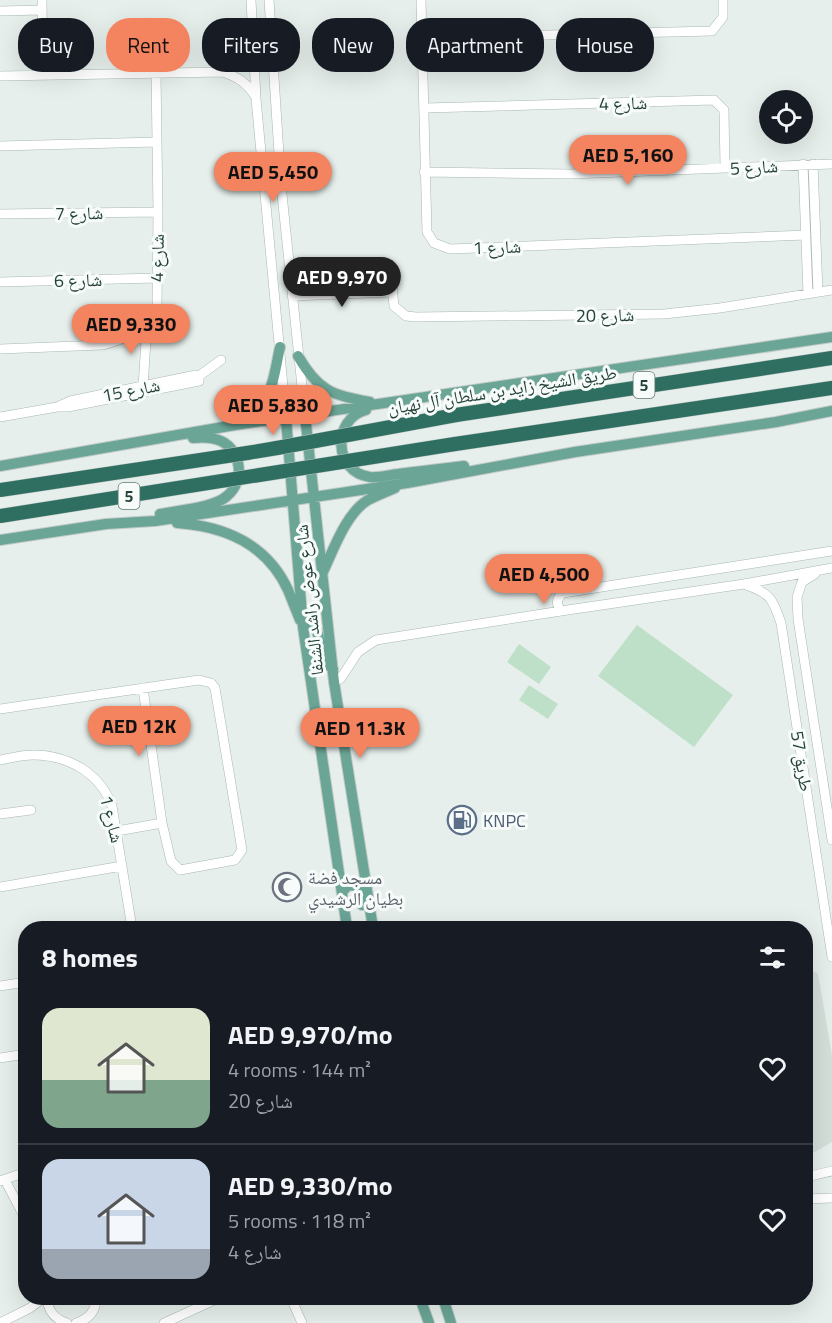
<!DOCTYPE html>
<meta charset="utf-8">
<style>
body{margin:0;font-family:"Titillium Web","Noto Naskh Arabic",sans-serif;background:#20242c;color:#f1f3f6;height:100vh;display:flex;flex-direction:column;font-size:22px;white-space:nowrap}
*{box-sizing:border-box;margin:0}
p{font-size:20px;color:#9ea1a6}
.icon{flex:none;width:33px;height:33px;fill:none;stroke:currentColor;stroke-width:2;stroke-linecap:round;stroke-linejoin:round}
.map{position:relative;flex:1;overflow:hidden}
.sheet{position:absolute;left:18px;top:921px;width:795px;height:384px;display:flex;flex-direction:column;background:#171b24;border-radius:24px;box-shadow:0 6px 24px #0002}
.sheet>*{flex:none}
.hud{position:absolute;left:18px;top:18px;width:796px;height:54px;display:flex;gap:12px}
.buttons{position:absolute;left:759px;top:90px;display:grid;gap:12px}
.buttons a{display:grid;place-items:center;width:54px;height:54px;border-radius:50%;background:#171b24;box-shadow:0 6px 24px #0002;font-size:30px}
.price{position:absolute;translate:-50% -51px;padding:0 14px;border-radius:21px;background:#f4845f;color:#111;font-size:20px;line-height:39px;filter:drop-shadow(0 2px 3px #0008)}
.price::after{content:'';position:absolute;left:50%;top:36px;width:18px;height:14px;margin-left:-9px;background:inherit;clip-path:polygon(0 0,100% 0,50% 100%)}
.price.current{background:#222;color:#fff}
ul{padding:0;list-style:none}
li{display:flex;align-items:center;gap:18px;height:150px;padding:0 24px}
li+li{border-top:2px solid #363941}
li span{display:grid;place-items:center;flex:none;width:168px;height:120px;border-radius:18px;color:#555}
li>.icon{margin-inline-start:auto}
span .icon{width:72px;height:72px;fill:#fffc;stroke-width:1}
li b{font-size:26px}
h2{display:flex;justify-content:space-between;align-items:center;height:72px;padding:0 24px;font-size:26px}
.pill{padding:0 21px;border-radius:24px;background:#171b24;box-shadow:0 6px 24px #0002;font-size:21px;line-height:54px}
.pill.current{background:#f4845f;color:#111}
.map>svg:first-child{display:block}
</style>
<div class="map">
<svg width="832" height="1323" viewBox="0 0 832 1323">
<rect width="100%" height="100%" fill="#e6efeb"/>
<path fill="#d4dfda" d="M 806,966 L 818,974 L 832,1055 L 832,1142 L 806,1157 Z"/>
<path fill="#bfe0c8" d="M 637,625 L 733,695 L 694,747 L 598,676 Z
M 519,644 L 551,667 L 539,684 L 507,662 Z
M 529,685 L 558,704 L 548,719 L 519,700 Z"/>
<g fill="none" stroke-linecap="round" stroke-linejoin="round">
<g stroke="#a8b8b2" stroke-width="10">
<path id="minor" d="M 42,0 L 43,75
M 251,0 L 256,99 L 286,418
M 269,0 L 281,185 L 305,415
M 421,0 L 427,232 L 434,243 L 450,249 L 806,235
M 0,11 L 42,10
M 422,38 L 712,31 L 723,17 L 723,0
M 223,72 L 240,62 L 251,42
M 0,76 L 223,72 C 238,77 247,83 255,96
M 425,108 L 714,100 L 724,110 L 725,168
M 0,146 L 157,142
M 803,164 L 808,294
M 813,164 L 818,292
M 424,172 L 570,174 L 832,164
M 0,214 L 158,212
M 311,270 L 307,283 L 312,295
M 289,271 L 384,269 L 391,276 L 394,306 L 406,316 L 416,317 L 664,314 L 720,308 L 832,290
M 0,282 L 157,278
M 292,296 L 392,292
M 0,349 L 102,345 C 120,341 152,328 157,309 L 158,212 L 156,72
M 196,375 L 199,376 L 199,381 L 68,407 L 57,407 L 70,401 Z
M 199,376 L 221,360
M 143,387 L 147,325
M 0,417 L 57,407
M 832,551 L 563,593 C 556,598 556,605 561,611 L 744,584 L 832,568
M 815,574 L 802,582 L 797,597 L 798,619 L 832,840
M 746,585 C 770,593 773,599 781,623 L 832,957
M 334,682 L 341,678 L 358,652 L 376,640 L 561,611
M 0,709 L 199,680 L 211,683 L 215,688 L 242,850 L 235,860 L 180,870 L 171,861 L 162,823 L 143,688
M 0,760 C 11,758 22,755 33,755 C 68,755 100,773 112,806 L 132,928
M 0,814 L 31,810
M 117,831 L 162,823
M 0,887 L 122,866
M 0,986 L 26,982
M 0,1058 L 26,1054
M 806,1177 L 832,1171
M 5,1180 L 26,1220
M 0,1181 L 26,1172
M 806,1199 L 832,1198
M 47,1298 C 48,1311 54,1319 67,1323
M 291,1298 L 302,1323
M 0,1323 L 30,1308 L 43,1298
M 76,1323 C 89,1319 96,1311 96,1298
M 164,1323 L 219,1298"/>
</g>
<g stroke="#c2cac8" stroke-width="12">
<path id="major" d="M 298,356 C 318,391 332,395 370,402
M 366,410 C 332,419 333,472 370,477 C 379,478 389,475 398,474 C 420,471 442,469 464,466
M 305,415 L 334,682 L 373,928
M 286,418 L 303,627 L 347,928
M 238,424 C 273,400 272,386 280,347
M 0,466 L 235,425 L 832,337
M 160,514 C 178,510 214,508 227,496 C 245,481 242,451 221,441 C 212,437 202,437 193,438
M 177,523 C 224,526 267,544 288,590 C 292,600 296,610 300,620
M 0,540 L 106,524 L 155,521 L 407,483 L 575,452 L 776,422 L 832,411
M 322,574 C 333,551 346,513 368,500 C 376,496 386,492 395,488
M 303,627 C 306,627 311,626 314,628 C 322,633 317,657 333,669
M 343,891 L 348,885 L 356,886 L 360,893 L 362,905
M 420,1298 L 429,1323
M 443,1298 L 451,1323"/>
</g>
<g stroke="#c2cac8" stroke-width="15">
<path id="highway" d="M 456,415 L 832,358
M 455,444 L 832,388
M 247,453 L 277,448"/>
</g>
<use href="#minor" stroke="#fff" stroke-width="9"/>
<use href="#major" stroke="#6aa596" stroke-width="10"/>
<use href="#highway" stroke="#2f6f62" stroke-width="14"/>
<g stroke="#c2cac8" stroke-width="15" stroke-linecap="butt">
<path id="highway-bridge" d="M 277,448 L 456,415
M 0,490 L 247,453
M 0,516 L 455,444"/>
</g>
<use href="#highway-bridge" stroke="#2f6f62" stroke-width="14"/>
</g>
<defs>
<g id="fuel-ring" transform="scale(1.5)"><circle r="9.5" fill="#f7fbf9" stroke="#5c6f8a" stroke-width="1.5"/><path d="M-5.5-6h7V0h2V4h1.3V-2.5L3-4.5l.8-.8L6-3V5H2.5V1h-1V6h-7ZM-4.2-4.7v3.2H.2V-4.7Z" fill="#5c6f8a"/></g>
<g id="mosque-ring" transform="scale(1.5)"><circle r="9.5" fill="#f7fbf9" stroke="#6b7280" stroke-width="1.5"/><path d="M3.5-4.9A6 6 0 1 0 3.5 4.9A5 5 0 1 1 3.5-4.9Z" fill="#6b7280"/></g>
</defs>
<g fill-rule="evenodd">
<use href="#fuel-ring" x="462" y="820"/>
<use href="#mosque-ring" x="287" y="887"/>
</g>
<g text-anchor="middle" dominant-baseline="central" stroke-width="6" stroke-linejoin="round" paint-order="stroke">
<g fill="#f7fbf9" stroke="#637a73" stroke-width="1.5">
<rect x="633.5" y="372" width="21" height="26" rx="4.5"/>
<rect x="118.5" y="483" width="21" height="26" rx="4.5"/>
</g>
<g font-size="16" font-weight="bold" fill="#24423a">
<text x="644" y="385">5</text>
<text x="129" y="496">5</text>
</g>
<g font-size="18" fill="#24423a" stroke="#f7fbf9">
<text transform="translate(623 103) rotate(-1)">شارع 4</text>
<text transform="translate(754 167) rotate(-3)">شارع 5</text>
<text transform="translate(79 213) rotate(-1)">شارع 7</text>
<text transform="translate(497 247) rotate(-2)">شارع 1</text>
<text transform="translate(157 258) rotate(-89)">شارع 4</text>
<text transform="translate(78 280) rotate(-1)">شارع 6</text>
<text transform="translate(605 315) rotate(-1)">شارع 20</text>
<text transform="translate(131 390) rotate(-11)">شارع 15</text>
<text transform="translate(502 390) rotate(-9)">طريق الشيخ زايد بن سلطان آل نهيان</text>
<text transform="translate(309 600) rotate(-96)">شارع عوض راشد الشنفا</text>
<text transform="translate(802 761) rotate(81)">طريق 57</text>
<text transform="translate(112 819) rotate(76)">شارع 1</text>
</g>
<g font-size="18" fill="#4e5e75" stroke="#f7fbf9" text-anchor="start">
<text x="483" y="820">KNPC</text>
</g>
<g font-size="18" fill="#5b616d" stroke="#f7fbf9" text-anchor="start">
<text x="308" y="877">مسجد فضة<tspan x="308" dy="21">بطيان الرشيدي</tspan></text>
</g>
</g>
</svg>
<div class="buttons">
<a><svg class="icon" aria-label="locate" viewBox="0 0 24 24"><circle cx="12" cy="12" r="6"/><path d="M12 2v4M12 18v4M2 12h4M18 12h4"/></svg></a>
</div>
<b class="price" style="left:628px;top:186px">AED 5,160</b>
<b class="price" style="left:273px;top:203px">AED 5,450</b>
<b class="price current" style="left:342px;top:308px">AED 9,970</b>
<b class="price" style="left:131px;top:355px">AED 9,330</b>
<b class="price" style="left:273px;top:436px">AED 5,830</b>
<b class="price" style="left:544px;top:605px">AED 4,500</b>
<b class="price" style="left:139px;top:757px">AED 12K</b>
<b class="price" style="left:360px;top:759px">AED 11.3K</b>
<div class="hud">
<a class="pill">Buy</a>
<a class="pill current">Rent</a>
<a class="pill">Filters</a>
<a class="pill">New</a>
<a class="pill">Apartment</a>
<a class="pill">House</a>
</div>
<section class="sheet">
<h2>8 homes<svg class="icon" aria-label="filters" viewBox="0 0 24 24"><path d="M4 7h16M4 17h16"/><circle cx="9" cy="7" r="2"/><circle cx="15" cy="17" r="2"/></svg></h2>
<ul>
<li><span style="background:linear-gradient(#dfe7d0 60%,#7fa58c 0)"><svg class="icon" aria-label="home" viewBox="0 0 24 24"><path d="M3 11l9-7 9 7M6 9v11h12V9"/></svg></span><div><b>AED 9,970/mo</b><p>4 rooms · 144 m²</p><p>شارع 20</p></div><svg class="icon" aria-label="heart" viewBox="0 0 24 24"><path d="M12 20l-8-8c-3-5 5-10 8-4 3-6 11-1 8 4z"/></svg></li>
<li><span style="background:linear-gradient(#c9d6e8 75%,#9aa5b1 0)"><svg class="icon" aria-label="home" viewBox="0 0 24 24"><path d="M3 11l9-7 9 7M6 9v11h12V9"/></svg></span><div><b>AED 9,330/mo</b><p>5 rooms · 118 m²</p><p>شارع 4</p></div><svg class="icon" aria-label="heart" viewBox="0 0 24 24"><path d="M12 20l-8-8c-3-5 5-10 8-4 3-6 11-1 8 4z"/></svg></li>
</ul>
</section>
</div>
